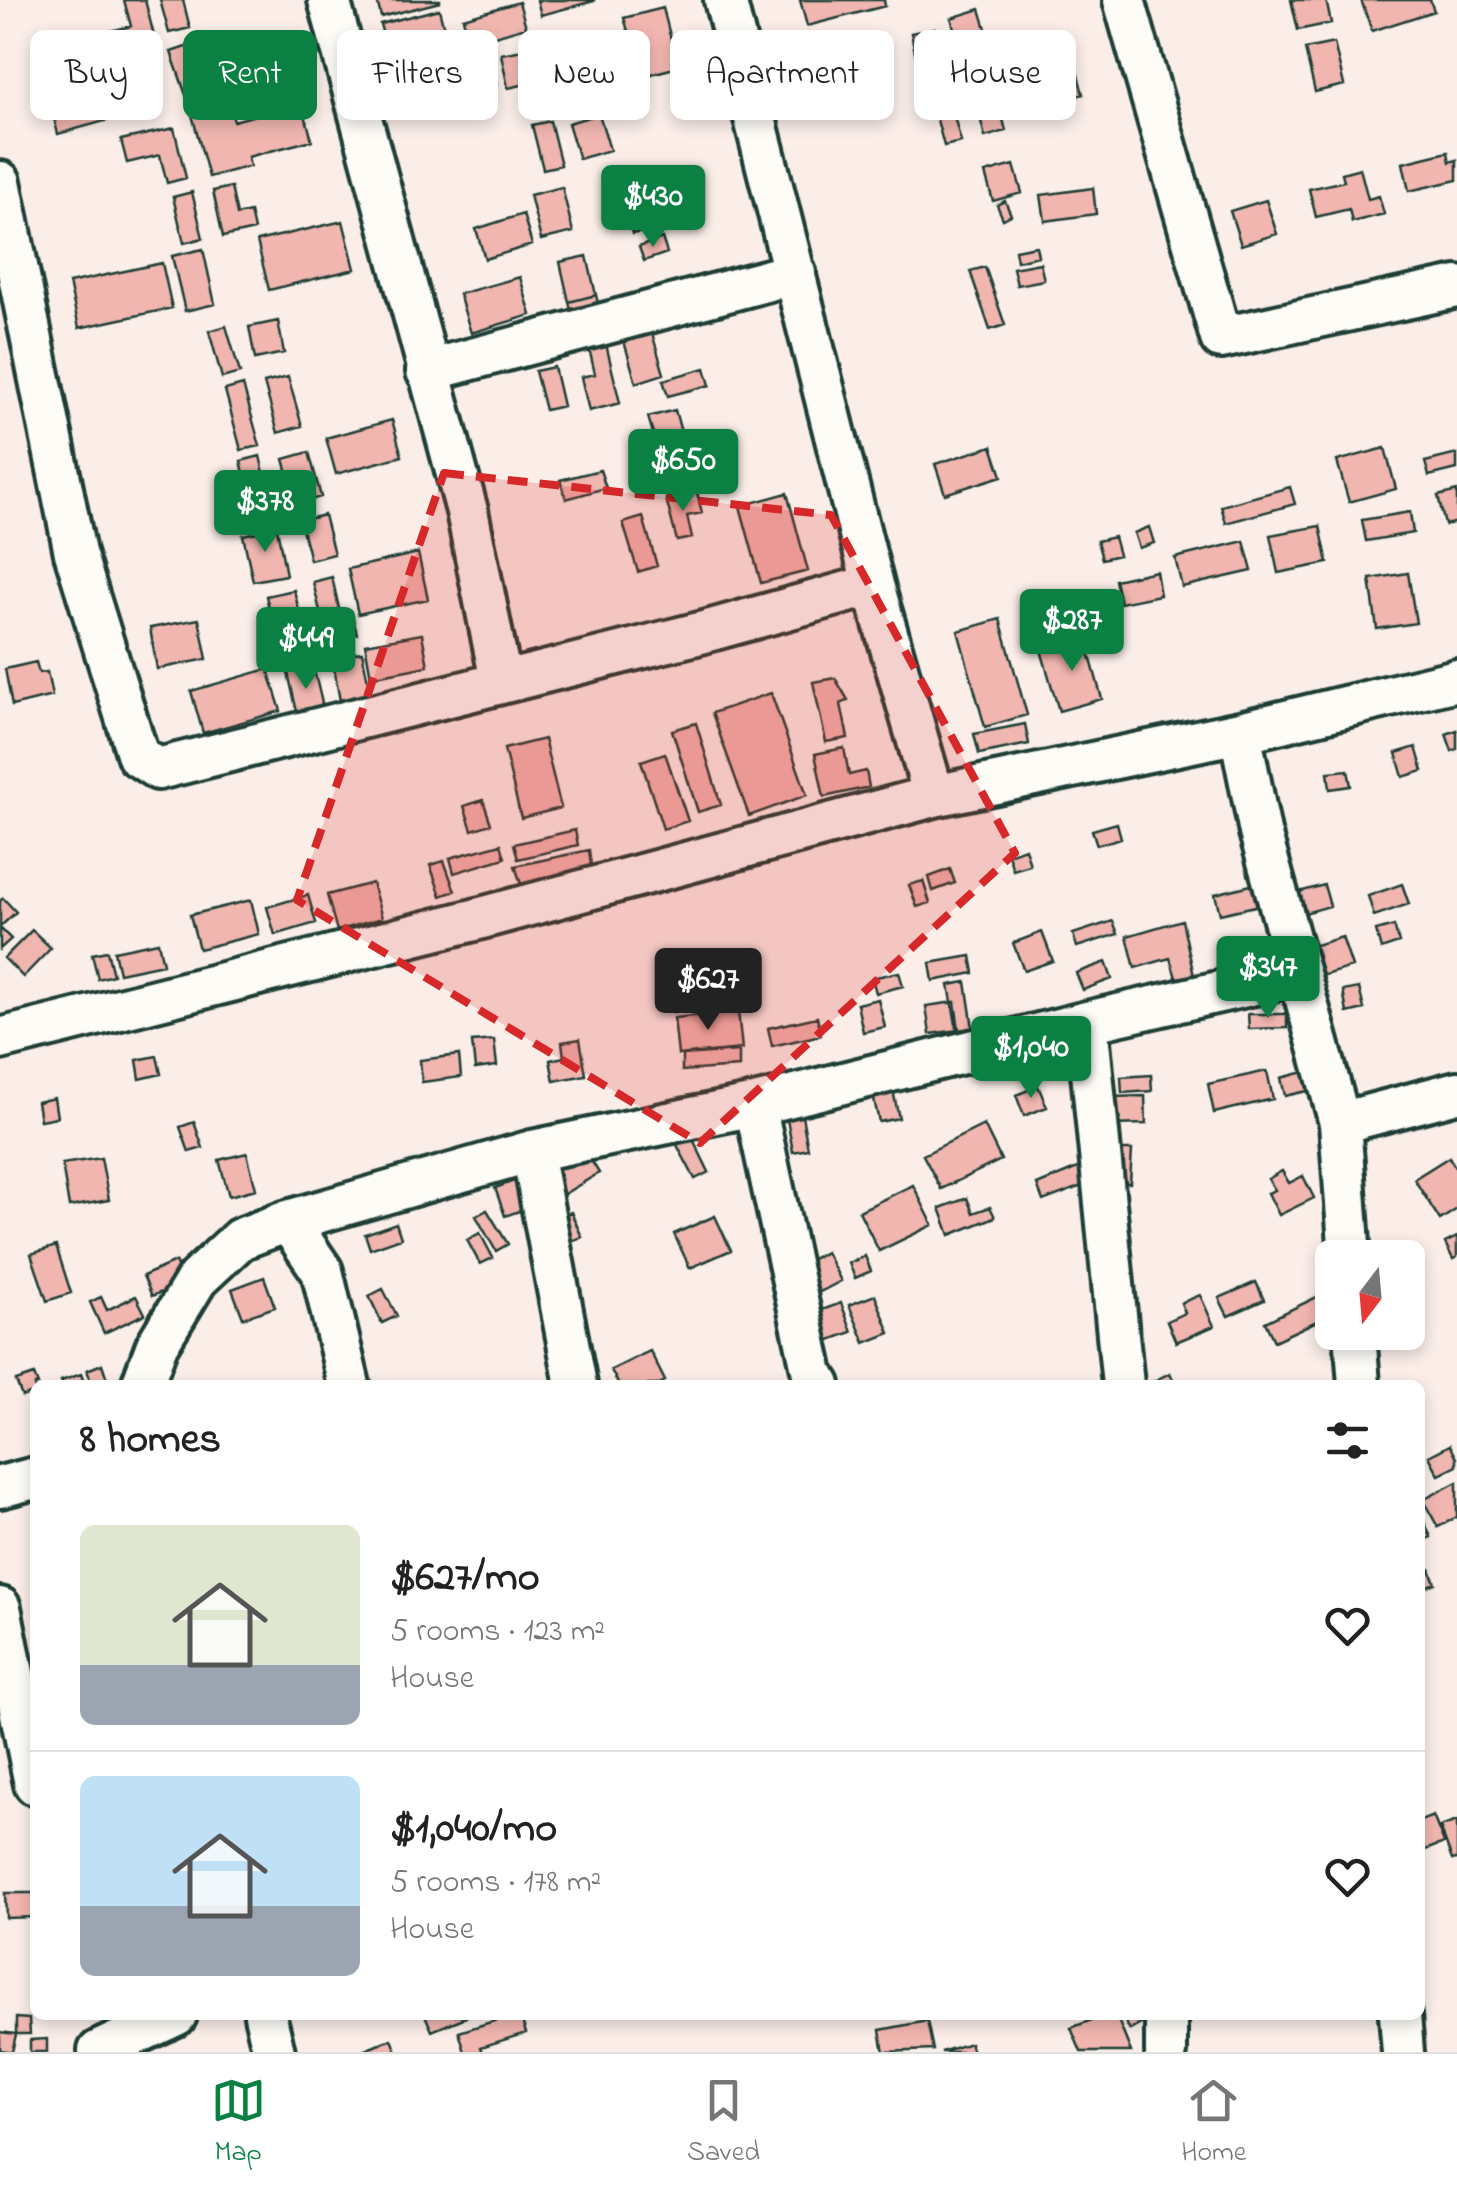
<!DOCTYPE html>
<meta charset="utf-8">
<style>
body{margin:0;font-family:"Indie Flower",sans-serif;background:#f2f2f2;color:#222;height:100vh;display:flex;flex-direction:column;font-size:38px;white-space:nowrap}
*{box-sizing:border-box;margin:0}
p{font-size:32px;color:#767676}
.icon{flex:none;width:55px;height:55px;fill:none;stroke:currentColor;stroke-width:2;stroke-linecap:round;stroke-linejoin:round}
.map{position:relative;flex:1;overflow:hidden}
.side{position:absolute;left:30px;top:1380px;width:1395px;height:640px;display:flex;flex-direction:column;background:#fff;border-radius:15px;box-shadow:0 5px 15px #0003}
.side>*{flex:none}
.top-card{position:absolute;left:30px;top:30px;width:1398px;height:90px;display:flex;gap:20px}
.needle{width:65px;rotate:196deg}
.controls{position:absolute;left:1315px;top:1240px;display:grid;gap:20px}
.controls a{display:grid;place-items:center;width:110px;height:110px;border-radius:15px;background:#fff;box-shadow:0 5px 15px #0003;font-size:50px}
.price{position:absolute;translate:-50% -85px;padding:0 22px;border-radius:10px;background:#0b8043;color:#fff;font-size:32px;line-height:65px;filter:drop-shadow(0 2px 5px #0008)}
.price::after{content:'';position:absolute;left:50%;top:60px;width:30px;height:22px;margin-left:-15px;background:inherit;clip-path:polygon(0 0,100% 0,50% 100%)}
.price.selected{background:#222;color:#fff}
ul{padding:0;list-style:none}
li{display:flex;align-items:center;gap:30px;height:250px;padding:0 50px}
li+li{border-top:2px solid #e0e0e0}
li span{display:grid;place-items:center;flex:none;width:280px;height:200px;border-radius:15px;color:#555}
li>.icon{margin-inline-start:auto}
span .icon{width:120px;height:120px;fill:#fffc;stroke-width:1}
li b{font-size:42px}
h2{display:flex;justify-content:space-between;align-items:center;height:120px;padding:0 50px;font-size:42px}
.tag{padding:0 35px;border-radius:15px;background:#fff;box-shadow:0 5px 15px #0003;font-size:35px;line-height:90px}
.tag.selected{background:#0b8043;color:#fff}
.menu{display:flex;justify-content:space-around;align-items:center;height:140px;border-top:2px solid #e0e0e0;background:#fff;font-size:28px;color:#767676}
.menu a{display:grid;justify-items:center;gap:5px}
.menu .selected{color:#0b8043}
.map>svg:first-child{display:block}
</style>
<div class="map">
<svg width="1457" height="2052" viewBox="0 0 1457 2052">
<rect width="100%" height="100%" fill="#fbeee9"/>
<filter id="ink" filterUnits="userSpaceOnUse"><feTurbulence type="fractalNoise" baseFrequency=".01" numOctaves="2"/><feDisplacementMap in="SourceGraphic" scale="20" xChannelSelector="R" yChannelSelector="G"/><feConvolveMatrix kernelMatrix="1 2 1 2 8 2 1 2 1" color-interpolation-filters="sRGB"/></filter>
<g filter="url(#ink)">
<path fill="#f1b6b0" stroke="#1f3d34" stroke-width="2.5" d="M 124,0 L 145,0 L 156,44 L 111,55 L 106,32 L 131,26 Z
M 160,0 L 183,0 L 190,28 L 169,33 Z
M 377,0 L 440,0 L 440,2 L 381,17 Z
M 537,0 L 594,0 L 594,1 L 541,15 Z
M 800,0 L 884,0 L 885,6 L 807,26 Z
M 1291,0 L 1326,0 L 1331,23 L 1298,30 Z
M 1361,0 L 1430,0 L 1434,11 L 1372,31 Z
M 519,2 L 526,27 L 470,43 L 463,18 Z
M 663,8 L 678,67 L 598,88 L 586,45 L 629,34 L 624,18 Z
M 439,9 L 446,36 L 402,47 L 407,65 L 392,69 L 380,24 Z
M 980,9 L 995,58 L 966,67 L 951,18 Z
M 935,28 L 942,66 L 919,71 L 911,33 Z
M 209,39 L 218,66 L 202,71 L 210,95 L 188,101 L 171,52 Z
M 868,40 L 876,70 L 816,87 L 807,57 Z
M 1334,43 L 1344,85 L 1315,92 L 1305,49 Z
M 528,49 L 536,82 L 508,88 L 501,54 Z
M 488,55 L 497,85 L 443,99 L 435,71 Z
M 1074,60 L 1083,94 L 1014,113 L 1005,79 Z
M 156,77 L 163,107 L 137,114 L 130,83 Z
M 105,80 L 116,118 L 58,134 L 48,95 Z
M 995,88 L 1006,131 L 985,137 L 974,93 Z
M 299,93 L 312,140 L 248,157 L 250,166 L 209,177 L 191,111 L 228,101 L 234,121 L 281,108 L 280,98 Z
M 949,97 L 961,142 L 944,146 L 932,101 Z
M 599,114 L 610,150 L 579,159 L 568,123 Z
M 550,121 L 561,165 L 543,169 L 532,125 Z
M 174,128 L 186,178 L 167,183 L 160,155 L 127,163 L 121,140 Z
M 1448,152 L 1450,162 L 1457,160 L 1457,180 L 1409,191 L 1403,163 Z
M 1014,165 L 1022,193 L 993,201 L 985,173 Z
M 1360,168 L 1368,199 L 1379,196 L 1384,214 L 1352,222 L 1349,209 L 1316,217 L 1309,189 L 1344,181 L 1342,173 Z
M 231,187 L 237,215 L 250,212 L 254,230 L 223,237 L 213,191 Z
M 562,187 L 573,232 L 541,240 L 530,195 Z
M 1093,188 L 1096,214 L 1045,221 L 1041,195 Z
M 192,192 L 203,238 L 184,243 L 173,197 Z
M 1266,200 L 1277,234 L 1241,245 L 1230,211 Z
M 1005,201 L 1011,215 L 1003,219 L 997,205 Z
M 523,214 L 532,245 L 485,259 L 476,229 Z
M 657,215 L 660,228 L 632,234 L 629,221 Z
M 343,221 L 355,269 L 269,290 L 257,241 Z
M 662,238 L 667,253 L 644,261 L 639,247 Z
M 1036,246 L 1038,256 L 1017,261 L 1015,250 Z
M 203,249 L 215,304 L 185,311 L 172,256 Z
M 587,256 L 596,295 L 569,302 L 560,262 Z
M 162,263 L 172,308 L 79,328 L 69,283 Z
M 1040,263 L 1044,280 L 1017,285 L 1013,268 Z
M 985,267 L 1005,325 L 990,330 L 970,271 Z
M 520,277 L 531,315 L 471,333 L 459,294 Z
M 596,295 L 602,321 L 575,327 L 569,302 Z
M 278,321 L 284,353 L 255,359 L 249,327 Z
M 226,326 L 240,373 L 222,378 L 209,331 Z
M 652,333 L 664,374 L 636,383 L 624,341 Z
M 605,340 L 620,403 L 589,411 L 581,377 L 595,374 L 588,344 Z
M 554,367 L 563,406 L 545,410 L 535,371 Z
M 705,368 L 710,385 L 668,396 L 663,380 Z
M 288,377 L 302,426 L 278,433 L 264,383 Z
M 243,385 L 260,446 L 241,450 L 225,390 Z
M 675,410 L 682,436 L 656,443 L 648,417 Z
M 392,420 L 402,456 L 336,474 L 326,438 Z
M 992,446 L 1002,476 L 945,494 L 935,464 Z
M 1385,448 L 1396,489 L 1349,502 L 1337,461 Z
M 309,452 L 321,497 L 297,504 L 284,459 Z
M 1457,454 L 1457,469 L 1429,476 L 1425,462 Z
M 260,456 L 268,489 L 249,493 L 241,461 Z
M 600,470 L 606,488 L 566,499 L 560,480 Z
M 1290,487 L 1295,504 L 1226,523 L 1221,506 Z
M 1457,491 L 1457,522 L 1445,525 L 1438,496 Z
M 697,492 L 702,513 L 687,516 L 692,538 L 677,541 L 666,499 Z
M 787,493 L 808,571 L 761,583 L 740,506 Z
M 1410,512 L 1413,533 L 1366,541 L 1362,520 Z
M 324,515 L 334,554 L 310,560 L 300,521 Z
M 643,517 L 657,566 L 638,572 L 623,523 Z
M 1320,526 L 1328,563 L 1278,573 L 1270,535 Z
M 1149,527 L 1154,543 L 1139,548 L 1134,533 Z
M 277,528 L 286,575 L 253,581 L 243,535 Z
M 1114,537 L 1119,555 L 1102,559 L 1097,541 Z
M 1244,541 L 1252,571 L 1182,587 L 1175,558 Z
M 418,553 L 428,599 L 358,614 L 348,569 Z
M 1156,571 L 1160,595 L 1120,603 L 1115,580 Z
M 1408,573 L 1416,623 L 1377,629 L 1370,579 Z
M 332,577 L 340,613 L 351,611 L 357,634 L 327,641 L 313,582 Z
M 294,590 L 306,640 L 278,646 L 266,596 Z
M 199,619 L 207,659 L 157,669 L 150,628 Z
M 1000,619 L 1027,715 L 985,727 L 958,631 Z
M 422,634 L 428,666 L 371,677 L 365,644 Z
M 1085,638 L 1102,699 L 1059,711 L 1041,650 Z
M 362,652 L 373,706 L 342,712 L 332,657 Z
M 311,658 L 326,719 L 300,725 L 286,664 Z
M 36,662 L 39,673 L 47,672 L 52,696 L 12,706 L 5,669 Z
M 268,669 L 281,711 L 203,733 L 191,691 Z
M 835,678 L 848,700 L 841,704 L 848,738 L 826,742 L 813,682 Z
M 771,693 L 807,795 L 749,816 L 712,713 Z
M 696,723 L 721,805 L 698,812 L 672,730 Z
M 1025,724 L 1029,744 L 979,754 L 974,734 Z
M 1457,730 L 1457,749 L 1452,751 L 1446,734 Z
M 544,739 L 561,808 L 521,818 L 504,749 Z
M 1416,747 L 1423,771 L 1403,777 L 1396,753 Z
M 844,748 L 849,775 L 866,771 L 869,787 L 824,797 L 815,754 Z
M 665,753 L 688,821 L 663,829 L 641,761 Z
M 1348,770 L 1351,786 L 1330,789 L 1328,772 Z
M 483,800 L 491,824 L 472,830 L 464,806 Z
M 1117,823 L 1121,838 L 1097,845 L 1092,830 Z
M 575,830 L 578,845 L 518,859 L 514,844 Z
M 501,844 L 505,858 L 454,873 L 450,858 Z
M 1025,848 L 1030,865 L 1013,870 L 1008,854 Z
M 589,850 L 592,873 L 522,887 L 515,866 Z
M 444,861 L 455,891 L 441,896 L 430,865 Z
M 950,869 L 955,883 L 933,891 L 929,877 Z
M 923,881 L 930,903 L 917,907 L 909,885 Z
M 372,883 L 382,918 L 337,931 L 327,895 Z
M 1259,883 L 1264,904 L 1220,914 L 1215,894 Z
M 1402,884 L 1409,904 L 1374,916 L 1368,896 Z
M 1324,885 L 1330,906 L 1287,918 L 1281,897 Z
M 308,895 L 316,923 L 275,935 L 267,907 Z
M 3,898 L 16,912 L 0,927 L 0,901 Z
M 251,900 L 259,934 L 199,949 L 190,915 Z
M 1182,920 L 1194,976 L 1177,981 L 1170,958 L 1135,968 L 1127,936 Z
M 1113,921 L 1118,934 L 1077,947 L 1073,934 Z
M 1394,926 L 1399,943 L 1381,949 L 1376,931 Z
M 0,928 L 11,939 L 0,949 Z
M 32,930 L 51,948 L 23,977 L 4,958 Z
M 1042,932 L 1053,961 L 1024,971 L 1013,943 Z
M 1342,937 L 1352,967 L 1311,979 L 1302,949 Z
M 158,942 L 163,964 L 119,973 L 114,951 Z
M 107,951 L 113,975 L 98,979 L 92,954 Z
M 971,956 L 974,973 L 933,981 L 930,963 Z
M 678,962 L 689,1008 L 673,1012 L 662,965 Z
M 1106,962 L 1112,979 L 1083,990 L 1076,973 Z
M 899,972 L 903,986 L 876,993 L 872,978 Z
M 966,982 L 973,1028 L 957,1030 L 949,985 Z
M 1359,988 L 1364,1009 L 1347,1013 L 1343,991 Z
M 878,999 L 885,1027 L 863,1032 L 857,1004 Z
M 955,1002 L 959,1030 L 930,1034 L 926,1006 Z
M 738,1011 L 742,1049 L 678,1055 L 674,1018 Z
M 1248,1014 L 1287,1014 L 1287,1028 L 1249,1029 Z
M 817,1017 L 821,1035 L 772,1046 L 768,1028 Z
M 580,1039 L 586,1075 L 554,1081 L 550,1060 L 564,1057 L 562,1042 Z
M 494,1040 L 497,1066 L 475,1069 L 472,1042 Z
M 739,1051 L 739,1067 L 682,1071 L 682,1055 Z
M 459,1055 L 461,1077 L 422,1082 L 420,1060 Z
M 157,1056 L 161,1074 L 140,1079 L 137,1060 Z
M 1316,1069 L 1321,1088 L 1285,1096 L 1281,1078 Z
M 1267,1071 L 1273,1099 L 1214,1113 L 1208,1084 Z
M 1151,1075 L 1152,1091 L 1122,1093 L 1121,1077 Z
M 890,1077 L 899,1118 L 879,1122 L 870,1081 Z
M 1038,1086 L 1047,1107 L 1024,1116 L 1016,1095 Z
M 1145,1096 L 1146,1124 L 1112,1125 L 1111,1097 Z
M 54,1098 L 57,1117 L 40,1120 L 37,1102 Z
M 801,1110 L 808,1149 L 793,1152 L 786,1113 Z
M 194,1122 L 203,1148 L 189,1152 L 180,1127 Z
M 984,1125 L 1001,1160 L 941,1189 L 923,1155 Z
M 691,1135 L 709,1172 L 695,1179 L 676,1143 Z
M 583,1147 L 599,1173 L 559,1197 L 543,1171 Z
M 1116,1150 L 1132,1150 L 1130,1183 L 1115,1182 Z
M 247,1153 L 256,1189 L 229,1196 L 219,1160 Z
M 1449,1157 L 1457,1170 L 1457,1209 L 1440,1220 L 1414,1179 Z
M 101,1158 L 109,1200 L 69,1207 L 62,1164 Z
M 1080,1167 L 1087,1184 L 1043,1201 L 1037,1185 Z
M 1282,1171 L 1289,1183 L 1303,1176 L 1314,1198 L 1279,1215 L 1268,1193 L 1275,1190 L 1268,1179 Z
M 523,1178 L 534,1206 L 505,1216 L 495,1188 Z
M 913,1185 L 933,1225 L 879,1251 L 859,1211 Z
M 967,1198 L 973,1213 L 990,1207 L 995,1217 L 950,1235 L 940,1208 Z
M 487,1210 L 508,1244 L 496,1251 L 476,1216 Z
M 571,1212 L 582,1237 L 568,1242 L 557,1217 Z
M 715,1216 L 731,1250 L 690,1268 L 674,1234 Z
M 396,1223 L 401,1238 L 370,1249 L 365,1234 Z
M 480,1233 L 493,1258 L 480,1264 L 467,1240 Z
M 1457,1237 L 1457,1257 L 1453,1259 L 1445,1243 Z
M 56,1246 L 71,1293 L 47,1301 L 31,1254 Z
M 826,1252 L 841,1281 L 812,1296 L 797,1266 Z
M 865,1256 L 871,1271 L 855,1278 L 849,1263 Z
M 175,1262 L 184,1283 L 152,1296 L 143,1276 Z
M 1408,1265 L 1422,1284 L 1408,1296 Z
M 264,1277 L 275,1307 L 243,1318 L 232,1289 Z
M 1256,1282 L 1264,1300 L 1228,1316 L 1219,1298 Z
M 383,1289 L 397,1316 L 382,1323 L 369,1296 Z
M 1325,1293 L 1332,1314 L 1274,1341 L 1265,1322 Z
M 875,1295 L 890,1333 L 865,1343 L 849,1305 Z
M 1200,1295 L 1214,1326 L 1176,1342 L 1167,1321 L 1185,1313 L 1181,1303 Z
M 136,1296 L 145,1314 L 104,1333 L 90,1302 L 101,1297 L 107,1310 Z
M 841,1303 L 852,1332 L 822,1343 L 811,1314 Z
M 650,1351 L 665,1381 L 657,1385 L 619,1385 L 611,1370 Z
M 102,1364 L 109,1385 L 92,1385 L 87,1370 Z
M 1170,1373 L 1176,1385 L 1146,1385 Z
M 81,1374 L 85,1385 L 63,1385 L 61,1381 Z
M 34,1375 L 38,1385 L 35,1385 L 35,1392 L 22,1397 L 16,1381 Z
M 1450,1445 L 1457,1458 L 1457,1466 L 1439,1475 L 1429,1456 Z
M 1457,1482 L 1457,1517 L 1438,1527 L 1423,1500 Z
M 1425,1523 L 1431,1537 L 1420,1542 L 1420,1525 Z
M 1430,1569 L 1435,1583 L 1420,1589 L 1420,1572 Z
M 1433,1816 L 1444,1843 L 1420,1852 L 1420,1821 Z
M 1457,1821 L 1457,1859 L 1452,1860 L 1440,1827 Z
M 5,1893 L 34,1893 L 35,1917 L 6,1918 Z
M 425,2015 L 465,2015 L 466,2017 L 432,2031 Z
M 513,2015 L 520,2015 L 526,2033 L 481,2047 L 483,2052 L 465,2052 L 459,2032 Z
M 1104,2015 L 1116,2015 L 1131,2052 L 1081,2052 L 1071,2028 Z
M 1121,2015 L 1145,2015 L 1148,2020 L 1130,2030 Z
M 16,2018 L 29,2019 L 30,2034 L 16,2034 Z
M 927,2021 L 933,2050 L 884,2052 L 880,2030 Z
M 0,2032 L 16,2034 L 12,2052 L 0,2050 Z
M 47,2039 L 47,2052 L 30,2052 L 30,2040 Z
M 392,2039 L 397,2052 L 360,2052 Z
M 970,2043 L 973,2052 L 941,2052 Z"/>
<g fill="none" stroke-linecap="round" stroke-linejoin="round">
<g stroke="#1f3d34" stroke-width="48">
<path id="minor" d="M 329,0 L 467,511 L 501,681
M 725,0 L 873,585 L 934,796
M 1124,0 L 1221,338 L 1457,287
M 0,182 L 75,553 L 138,756 L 158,769 L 704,632 L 873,585
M 427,371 L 795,273
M 1240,732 L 1260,832 L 1340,1123 L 1350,1258
M 1087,1022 L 1123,1385
M 0,1039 L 474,920 L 934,796 L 1240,732 L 1457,680
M 755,1105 L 813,1374 L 820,1385
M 1340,1123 L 1457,1092
M 532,1151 L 576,1385
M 288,1221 L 322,1271 L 349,1385
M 1355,1332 L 1359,1385
M 142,1385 L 157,1345 L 197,1279 L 240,1239 L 288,1221 L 532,1151 L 755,1105 L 1087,1022 L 1298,974
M 0,1487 L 35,1478
M 0,1608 L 35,1784
M 265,2015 L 274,2052
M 1400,2015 L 1403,2052
M 99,2051 L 176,2015
M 1166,2052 L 1166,2015"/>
</g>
<use href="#minor" stroke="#fdfcf7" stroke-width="40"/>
</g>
</g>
<path fill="#d62828" fill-opacity="0.2" stroke="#d62828" stroke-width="8" stroke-dasharray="20 12" stroke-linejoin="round" d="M 444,473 L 831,515 L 1015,853 L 700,1143 L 297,900 Z"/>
</svg>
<div class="controls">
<a><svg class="needle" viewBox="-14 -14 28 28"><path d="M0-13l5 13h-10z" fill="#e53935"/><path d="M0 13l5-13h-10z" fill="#767676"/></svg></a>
</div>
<b class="price" style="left:653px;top:250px">$430</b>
<b class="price" style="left:683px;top:514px">$650</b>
<b class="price" style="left:265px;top:555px">$378</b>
<b class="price" style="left:1072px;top:674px">$287</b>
<b class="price" style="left:306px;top:692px">$449</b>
<b class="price" style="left:1268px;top:1021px">$347</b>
<b class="price selected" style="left:708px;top:1033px">$627</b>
<b class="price" style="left:1031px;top:1101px">$1,040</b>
<div class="top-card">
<a class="tag">Buy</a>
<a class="tag selected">Rent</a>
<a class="tag">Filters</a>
<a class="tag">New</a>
<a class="tag">Apartment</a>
<a class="tag">House</a>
</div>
<section class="side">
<h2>8 homes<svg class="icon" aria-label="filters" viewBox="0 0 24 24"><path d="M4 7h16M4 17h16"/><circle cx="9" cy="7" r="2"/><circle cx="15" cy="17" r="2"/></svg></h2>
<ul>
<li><span style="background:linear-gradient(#dfe7d0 70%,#9aa5b1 0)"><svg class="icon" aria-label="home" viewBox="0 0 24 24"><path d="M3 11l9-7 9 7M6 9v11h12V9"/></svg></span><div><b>$627/mo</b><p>5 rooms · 123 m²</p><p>House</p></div><svg class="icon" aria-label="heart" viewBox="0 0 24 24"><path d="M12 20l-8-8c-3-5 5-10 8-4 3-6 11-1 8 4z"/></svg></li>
<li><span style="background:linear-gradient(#bfe0f5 65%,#9aa5b1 0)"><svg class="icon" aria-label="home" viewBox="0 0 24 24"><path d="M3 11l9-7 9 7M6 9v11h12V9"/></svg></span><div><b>$1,040/mo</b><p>5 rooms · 178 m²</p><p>House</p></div><svg class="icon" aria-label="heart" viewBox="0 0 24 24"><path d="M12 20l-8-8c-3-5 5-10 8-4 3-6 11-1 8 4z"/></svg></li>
</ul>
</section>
</div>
<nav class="menu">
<a class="selected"><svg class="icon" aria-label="map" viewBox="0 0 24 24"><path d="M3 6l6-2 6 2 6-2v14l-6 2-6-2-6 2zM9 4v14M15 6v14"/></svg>Map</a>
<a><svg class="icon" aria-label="saved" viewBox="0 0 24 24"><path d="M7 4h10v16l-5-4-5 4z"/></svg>Saved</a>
<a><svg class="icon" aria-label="home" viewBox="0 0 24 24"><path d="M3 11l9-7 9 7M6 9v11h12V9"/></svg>Home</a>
</nav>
